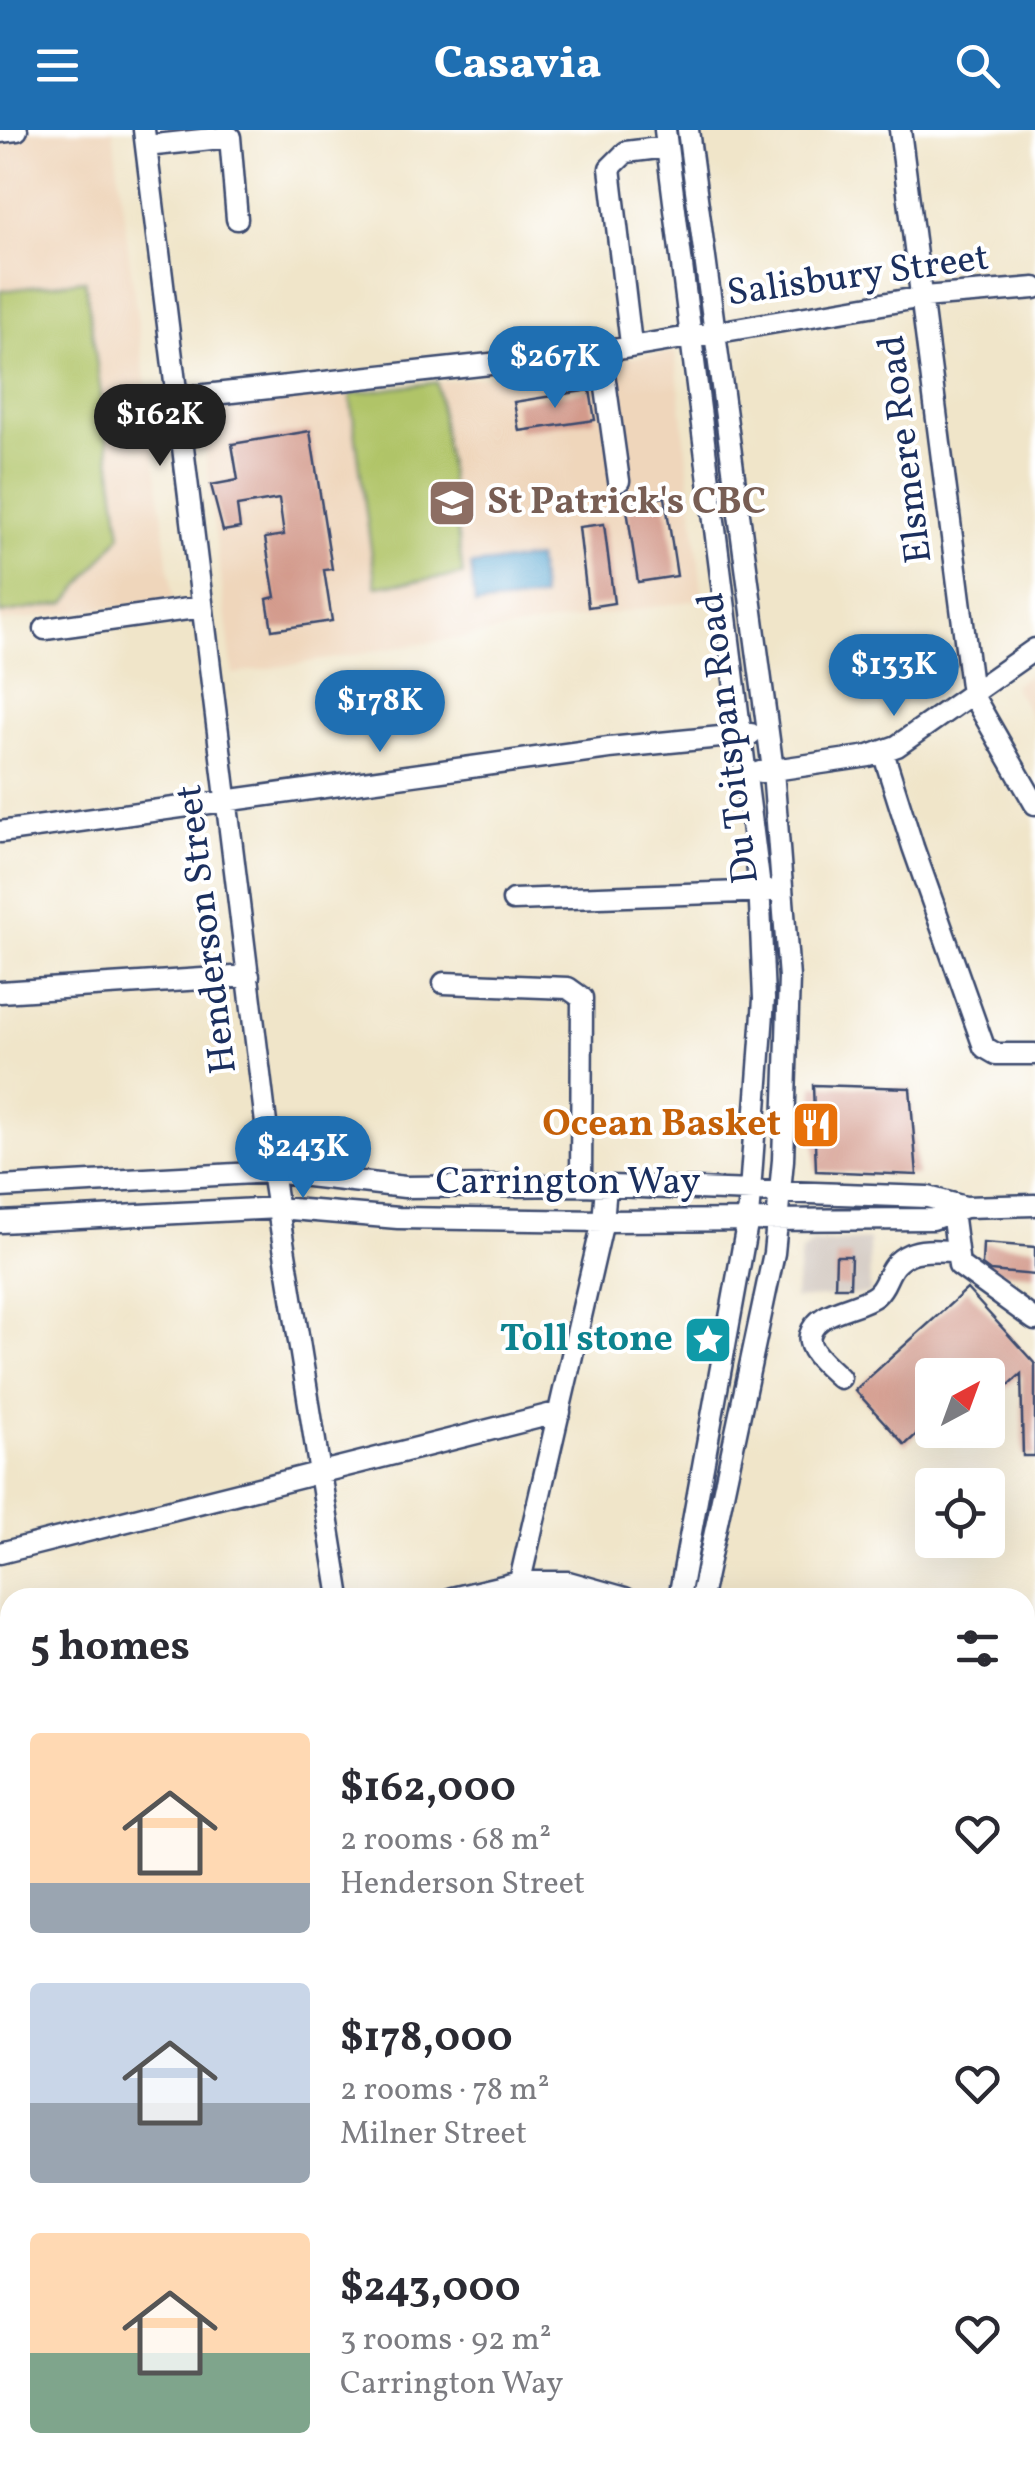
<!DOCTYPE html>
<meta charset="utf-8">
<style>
body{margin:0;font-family:Vollkorn,serif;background:#f7f7f7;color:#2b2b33;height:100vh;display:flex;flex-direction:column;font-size:38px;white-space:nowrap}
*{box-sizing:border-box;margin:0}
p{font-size:32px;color:#7c7c81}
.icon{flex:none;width:55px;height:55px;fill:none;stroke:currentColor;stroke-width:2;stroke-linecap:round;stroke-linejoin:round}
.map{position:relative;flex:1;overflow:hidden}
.panel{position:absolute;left:0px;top:1458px;width:1035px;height:892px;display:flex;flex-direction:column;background:#fff;border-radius:30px 30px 0 0;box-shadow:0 10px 40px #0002}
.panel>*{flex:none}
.needle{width:65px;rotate:41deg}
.buttons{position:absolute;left:915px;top:1228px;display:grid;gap:20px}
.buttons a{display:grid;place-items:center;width:90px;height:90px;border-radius:10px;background:#fff;box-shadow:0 10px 40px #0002;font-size:50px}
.price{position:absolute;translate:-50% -85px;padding:0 22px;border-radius:35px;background:#1f6fb2;color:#fff;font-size:32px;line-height:65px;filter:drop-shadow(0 2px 5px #0008)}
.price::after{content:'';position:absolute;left:50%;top:60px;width:30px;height:22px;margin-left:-15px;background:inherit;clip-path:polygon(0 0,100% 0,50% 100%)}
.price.current{background:#222;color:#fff}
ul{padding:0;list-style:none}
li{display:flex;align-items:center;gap:30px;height:250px;padding:0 30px}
li span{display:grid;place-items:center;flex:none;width:280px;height:200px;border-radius:10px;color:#555}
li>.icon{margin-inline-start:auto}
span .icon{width:120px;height:120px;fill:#fffc;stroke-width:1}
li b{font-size:42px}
h2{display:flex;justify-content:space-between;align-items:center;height:120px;padding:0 30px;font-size:42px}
header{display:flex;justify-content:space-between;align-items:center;height:130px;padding:0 30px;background:#1f6fb2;color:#fff;font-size:45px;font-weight:800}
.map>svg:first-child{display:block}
</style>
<header><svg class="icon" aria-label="menu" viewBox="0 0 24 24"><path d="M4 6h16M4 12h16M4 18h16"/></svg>Casavia<svg class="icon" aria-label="search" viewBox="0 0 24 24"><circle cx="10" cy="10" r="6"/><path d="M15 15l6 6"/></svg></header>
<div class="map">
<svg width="1035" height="2348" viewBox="0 0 1035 2348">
<rect width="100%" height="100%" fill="#fff"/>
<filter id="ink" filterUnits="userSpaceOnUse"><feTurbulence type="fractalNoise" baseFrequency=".01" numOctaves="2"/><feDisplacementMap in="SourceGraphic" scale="20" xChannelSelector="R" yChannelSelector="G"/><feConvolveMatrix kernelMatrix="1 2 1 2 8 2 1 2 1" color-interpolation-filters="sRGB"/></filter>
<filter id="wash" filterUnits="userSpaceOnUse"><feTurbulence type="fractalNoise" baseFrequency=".0048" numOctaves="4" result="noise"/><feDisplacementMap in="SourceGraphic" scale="40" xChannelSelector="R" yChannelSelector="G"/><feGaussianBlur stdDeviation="2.25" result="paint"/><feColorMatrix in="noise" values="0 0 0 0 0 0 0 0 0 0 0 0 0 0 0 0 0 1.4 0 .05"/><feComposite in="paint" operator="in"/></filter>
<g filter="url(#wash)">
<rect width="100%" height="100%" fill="#f0e5c9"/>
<path fill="#efd6bb" d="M 113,0 L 173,469 L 0,492 L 0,1 Z
M 675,222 L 703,469 L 233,544 L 199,277 L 350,264 Z
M 1035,540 L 1035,593 L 1013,555 Z"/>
<path fill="#cdc2b9" d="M 869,1110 L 870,1164 L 794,1169 L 801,1123 L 812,1113 Z"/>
<path fill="#b0c468" stroke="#667a63" stroke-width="2.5" d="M 85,150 L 121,405 L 66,473 L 0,484 L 0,161 Z
M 437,252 L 463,445 L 376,456 L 350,264 Z"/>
<path fill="#56a6d0" stroke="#386a97" stroke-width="2.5" d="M 537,428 L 542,468 L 475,475 L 471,435 Z"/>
<g id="blocks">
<path fill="#d39a8b" d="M 590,260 L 595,290 L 519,301 L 514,272 Z
M 310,301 L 332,439 L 324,440 L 332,491 L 272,500 L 267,469 L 275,467 L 265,408 L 284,405 L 279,369 L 237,376 L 240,398 L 223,401 L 211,355 L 238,350 L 232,314 Z
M 665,367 L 677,446 L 638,452 L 626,373 Z
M 604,394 L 614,473 L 588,477 L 579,397 Z
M 813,955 L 910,958 L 917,1045 L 816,1041 Z
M 983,1113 L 1035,1117 L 1035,1145 L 990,1141 L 982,1135 Z
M 836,1126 L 851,1126 L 850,1157 L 835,1157 Z
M 967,1159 L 1035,1234 L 1035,1326 L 1023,1326 L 1021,1244 L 988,1274 L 988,1245 L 932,1245 L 932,1290 L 905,1315 L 855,1260 Z"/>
</g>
</g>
<g filter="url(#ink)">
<use href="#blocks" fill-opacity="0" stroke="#3b4a6e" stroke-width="2.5"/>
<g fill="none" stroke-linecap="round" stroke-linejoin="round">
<g stroke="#3b4a6e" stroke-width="25">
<path id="minor" d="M 144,0 L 272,1042 L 340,1468
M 665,0 L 759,750 L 764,869 L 748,1089 L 679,1468
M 688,0 L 773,640 L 789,848 L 783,1030 L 774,1123 L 701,1468
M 900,0 L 972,564 L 1035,674
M 0,2 L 17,0
M 146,16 L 230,7 L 237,89
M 631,214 L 610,38 L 626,22 L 667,17
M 601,222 L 619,351
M 177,268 L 601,222 L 923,167 L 1035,158
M 45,499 L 202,477
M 883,622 L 913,717 L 984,917 L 996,924 L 1035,924
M 760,642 L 869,626 L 897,616 L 1035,519
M 0,702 L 609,618 L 751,604
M 513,770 L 771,761
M 444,853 L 568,858 L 582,868 L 581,1055
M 0,862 L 249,846
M 0,1057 L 272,1042 L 405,1057 L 581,1055 L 928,1067 L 965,1077 L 1035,1075
M 951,1073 L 959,1135 L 1035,1190
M 0,1092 L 279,1078 L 398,1088 L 603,1091 L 933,1089 L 965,1077
M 840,1248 C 830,1238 806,1221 810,1205 C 817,1179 859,1179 876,1165 C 890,1153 885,1135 910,1124 C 923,1118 943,1121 957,1121
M 0,1423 L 560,1282
M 452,1468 L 520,1452 L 568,1452 L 625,1468
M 516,1468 L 603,1091 L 606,1057
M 1025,1579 L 1035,1578
M 0,1585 L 10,1583
M 1025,1641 L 1035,1645
M 0,1889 L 10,1938
M 0,2171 L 10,2169
M 1025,2200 L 1035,2199
M 92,2340 L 94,2348
M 343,2348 L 344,2340
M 513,2348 L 514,2340
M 538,2348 L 539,2340
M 855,2348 L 856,2340"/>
</g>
<path stroke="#3b4a6e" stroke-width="4" stroke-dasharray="8 8" stroke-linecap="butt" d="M 701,2348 L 702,2340"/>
<use href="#minor" stroke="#fff" stroke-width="20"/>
</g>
</g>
<defs>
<g id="school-square" transform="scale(2.5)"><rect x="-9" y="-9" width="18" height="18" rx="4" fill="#8d6e63" stroke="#fff"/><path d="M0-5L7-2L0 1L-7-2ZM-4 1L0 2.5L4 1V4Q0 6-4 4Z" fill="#fff"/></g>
<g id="restaurant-square" transform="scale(2.5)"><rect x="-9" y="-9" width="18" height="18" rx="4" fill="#e8710a" stroke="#fff"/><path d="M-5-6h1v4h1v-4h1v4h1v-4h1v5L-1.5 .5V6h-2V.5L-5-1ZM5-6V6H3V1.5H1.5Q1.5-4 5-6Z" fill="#fff"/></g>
<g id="sight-square" transform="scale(2.5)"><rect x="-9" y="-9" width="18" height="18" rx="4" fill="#0f9aa8" stroke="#fff"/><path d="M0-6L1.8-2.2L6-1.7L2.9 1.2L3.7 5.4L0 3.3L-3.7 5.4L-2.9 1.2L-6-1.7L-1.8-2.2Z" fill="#fff"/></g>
</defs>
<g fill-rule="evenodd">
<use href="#school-square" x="452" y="373"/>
<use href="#restaurant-square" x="816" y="995"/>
<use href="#sight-square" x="708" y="1210"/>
</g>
<g text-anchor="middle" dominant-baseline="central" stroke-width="8" stroke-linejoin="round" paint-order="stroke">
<g font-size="38" fill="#1b2f5e" stroke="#fff">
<text transform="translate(858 147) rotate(-8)">Salisbury Street</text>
<text transform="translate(907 319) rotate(-97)">Elsmere Road</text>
<text transform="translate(730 608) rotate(-97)">Du Toitspan Road</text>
<text transform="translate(208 799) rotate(-97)">Henderson Street</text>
<text x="568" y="1053">Carrington Way</text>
</g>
<g font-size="38" font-weight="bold" fill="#785e54" stroke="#fff" text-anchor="start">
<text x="487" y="373">St Patrick's CBC</text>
</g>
<g font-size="38" font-weight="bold" fill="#c56008" stroke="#fff" text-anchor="end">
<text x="781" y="995">Ocean Basket</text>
</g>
<g font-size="38" font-weight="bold" fill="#0d838f" stroke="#fff" text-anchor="end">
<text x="673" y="1210">Toll stone</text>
</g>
</g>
</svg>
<div class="buttons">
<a><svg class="needle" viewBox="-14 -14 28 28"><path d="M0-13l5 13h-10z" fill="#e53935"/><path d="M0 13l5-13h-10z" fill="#7c7c81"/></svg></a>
<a><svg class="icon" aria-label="locate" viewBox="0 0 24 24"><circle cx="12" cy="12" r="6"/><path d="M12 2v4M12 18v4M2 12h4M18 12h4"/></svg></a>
</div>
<b class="price" style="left:555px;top:281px">$267K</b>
<b class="price current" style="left:160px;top:339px">$162K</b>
<b class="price" style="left:894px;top:589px">$133K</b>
<b class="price" style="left:380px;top:625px">$178K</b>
<b class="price" style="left:303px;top:1071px">$243K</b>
<section class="panel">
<h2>5 homes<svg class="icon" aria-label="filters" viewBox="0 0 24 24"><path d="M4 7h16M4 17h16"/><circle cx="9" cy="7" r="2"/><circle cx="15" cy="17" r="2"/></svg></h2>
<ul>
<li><span style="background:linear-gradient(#ffd9b3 75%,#9aa5b1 0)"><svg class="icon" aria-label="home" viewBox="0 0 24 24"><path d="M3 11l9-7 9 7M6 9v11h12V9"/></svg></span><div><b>$162,000</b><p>2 rooms · 68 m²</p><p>Henderson Street</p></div><svg class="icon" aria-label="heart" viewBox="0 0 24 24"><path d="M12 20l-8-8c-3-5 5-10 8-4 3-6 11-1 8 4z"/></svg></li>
<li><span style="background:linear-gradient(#c9d6e8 60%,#9aa5b1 0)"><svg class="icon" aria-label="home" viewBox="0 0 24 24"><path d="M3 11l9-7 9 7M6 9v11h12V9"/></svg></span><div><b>$178,000</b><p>2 rooms · 78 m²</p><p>Milner Street</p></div><svg class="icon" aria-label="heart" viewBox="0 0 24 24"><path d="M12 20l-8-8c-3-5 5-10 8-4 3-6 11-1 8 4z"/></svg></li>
<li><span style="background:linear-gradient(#ffd9b3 60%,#7fa58c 0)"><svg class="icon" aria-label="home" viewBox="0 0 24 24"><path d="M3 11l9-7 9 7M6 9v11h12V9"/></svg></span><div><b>$243,000</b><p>3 rooms · 92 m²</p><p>Carrington Way</p></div><svg class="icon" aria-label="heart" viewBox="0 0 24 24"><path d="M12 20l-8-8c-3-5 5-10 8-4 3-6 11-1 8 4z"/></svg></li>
</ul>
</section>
</div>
